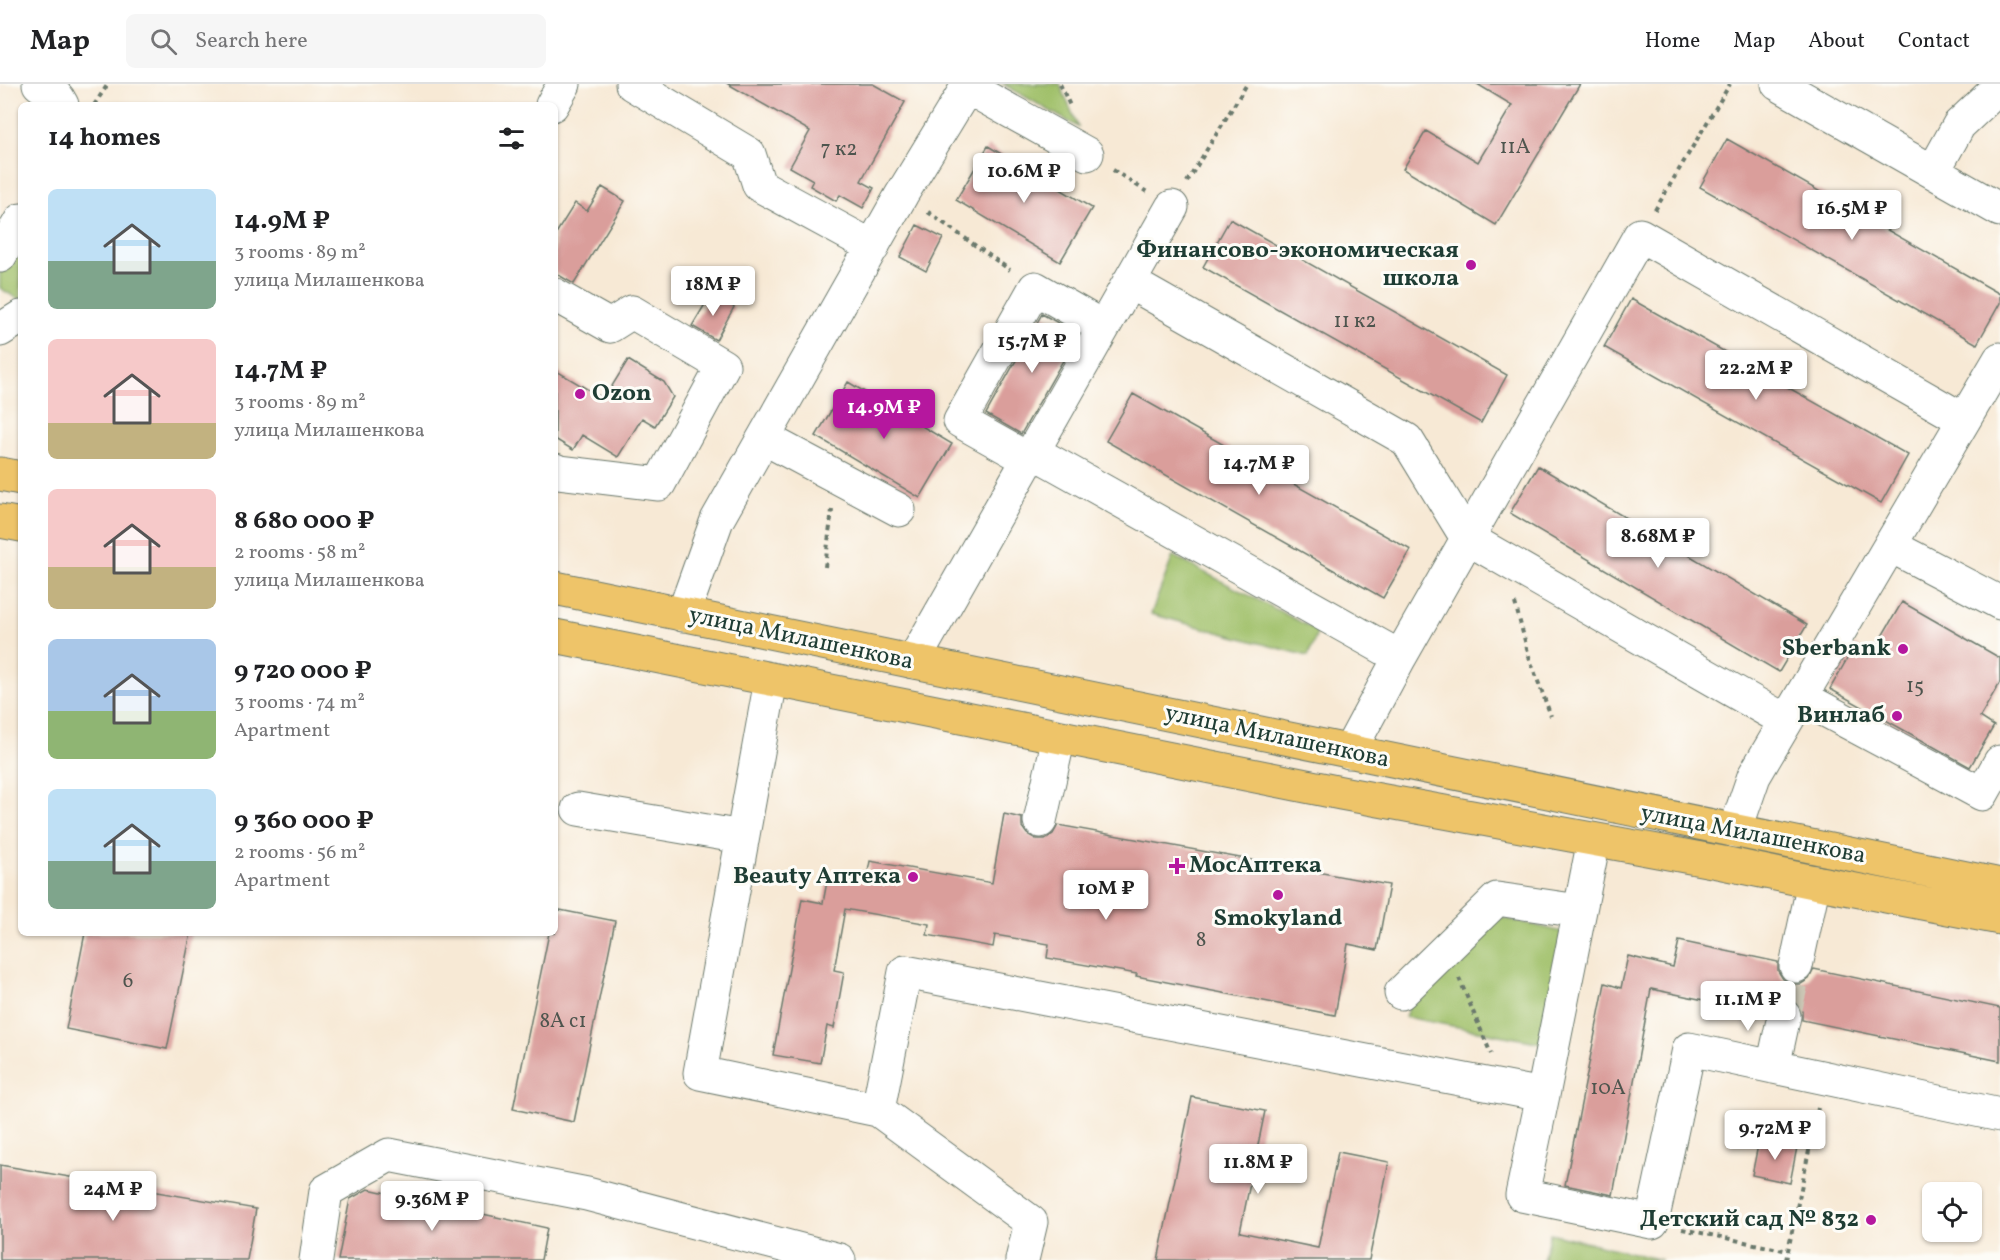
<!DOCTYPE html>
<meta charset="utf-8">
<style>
body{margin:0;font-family:Vollkorn,serif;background:#f6f6f6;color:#202124;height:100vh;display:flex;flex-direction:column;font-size:22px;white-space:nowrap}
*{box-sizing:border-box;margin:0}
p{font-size:20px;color:#757577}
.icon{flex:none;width:33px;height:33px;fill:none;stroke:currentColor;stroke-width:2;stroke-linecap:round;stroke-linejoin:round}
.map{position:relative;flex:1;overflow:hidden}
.drawer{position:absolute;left:18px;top:18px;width:540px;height:834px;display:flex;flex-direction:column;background:#fff;border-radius:9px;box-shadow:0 2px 4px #0004}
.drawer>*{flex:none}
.controls{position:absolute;left:1922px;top:1098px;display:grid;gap:12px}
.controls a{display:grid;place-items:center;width:60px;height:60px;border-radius:9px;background:#fff;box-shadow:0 2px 4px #0004;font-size:30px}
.price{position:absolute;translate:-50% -51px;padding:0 14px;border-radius:6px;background:#fff;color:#222;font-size:20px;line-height:39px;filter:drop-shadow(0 2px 3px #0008)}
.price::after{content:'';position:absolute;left:50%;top:36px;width:18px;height:14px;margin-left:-9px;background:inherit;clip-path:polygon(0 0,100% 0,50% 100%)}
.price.on{background:#b5179e;color:#fff}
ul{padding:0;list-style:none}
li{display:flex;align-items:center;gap:18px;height:150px;padding:0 30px}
li span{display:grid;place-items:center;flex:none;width:168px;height:120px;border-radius:9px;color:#555}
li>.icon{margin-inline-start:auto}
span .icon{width:72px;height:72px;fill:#fffc;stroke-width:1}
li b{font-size:26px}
h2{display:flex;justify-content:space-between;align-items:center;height:72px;padding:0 30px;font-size:26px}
header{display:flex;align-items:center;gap:36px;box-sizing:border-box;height:84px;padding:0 30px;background:#fff;border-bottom:2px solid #e0e0e0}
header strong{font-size:28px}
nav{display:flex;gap:33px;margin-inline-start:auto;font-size:21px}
.search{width:420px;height:54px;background:#f6f6f6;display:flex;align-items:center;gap:15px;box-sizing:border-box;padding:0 21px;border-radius:9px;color:#757577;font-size:22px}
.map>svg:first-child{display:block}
</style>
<header>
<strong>Map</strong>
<div class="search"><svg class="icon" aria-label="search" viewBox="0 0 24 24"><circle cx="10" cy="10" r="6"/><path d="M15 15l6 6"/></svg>Search here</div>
<nav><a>Home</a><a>Map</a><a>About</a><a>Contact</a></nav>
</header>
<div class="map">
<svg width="2000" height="1176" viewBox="0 0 2000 1176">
<rect width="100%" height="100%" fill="#fdfcf7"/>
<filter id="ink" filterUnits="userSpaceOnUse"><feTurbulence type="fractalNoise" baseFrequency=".0167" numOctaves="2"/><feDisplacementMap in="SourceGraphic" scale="12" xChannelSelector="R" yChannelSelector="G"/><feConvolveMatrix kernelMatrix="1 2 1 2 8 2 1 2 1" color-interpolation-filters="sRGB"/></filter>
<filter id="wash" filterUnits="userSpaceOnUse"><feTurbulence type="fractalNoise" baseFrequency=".008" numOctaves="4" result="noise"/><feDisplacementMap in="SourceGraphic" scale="24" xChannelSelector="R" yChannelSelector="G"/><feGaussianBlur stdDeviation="1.35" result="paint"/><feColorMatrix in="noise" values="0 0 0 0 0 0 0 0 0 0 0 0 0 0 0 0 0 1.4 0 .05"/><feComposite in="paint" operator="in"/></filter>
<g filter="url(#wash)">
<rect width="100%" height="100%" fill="#f7e9d5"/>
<path fill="#9fbf67" stroke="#5f7e4e" stroke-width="1.5" d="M 1003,0 L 1060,0 L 1078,43 Z
M 21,156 L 21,217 L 0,204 L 0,189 Z
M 1173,472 L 1318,547 L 1308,572 L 1151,530 Z
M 1500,833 L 1563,848 L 1542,959 L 1405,933 L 1415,904 Z
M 1550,1149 L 1661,1176 L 1543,1176 Z"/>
<g id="blocks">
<path fill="#da9e9b" d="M 728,0 L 873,0 L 905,18 L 861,97 L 874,104 L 863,124 L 840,111 L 836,117 L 810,102 L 813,96 L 790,83 L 810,47 Z
M 1477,0 L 1580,0 L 1496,141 L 1403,85 L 1426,47 L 1478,78 L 1512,21 Z
M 1727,55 L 2000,210 L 2000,219 L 1977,260 L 1700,103 Z
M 988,62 L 1092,124 L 1060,178 L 956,116 Z
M 602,103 L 625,117 L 574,200 L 555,189 L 555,151 L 575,119 L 587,127 Z
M 1230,135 L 1507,291 L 1481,339 L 1203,183 Z
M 917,141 L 943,154 L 926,187 L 900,173 Z
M 711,210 L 734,223 L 716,256 L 692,242 Z
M 1631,215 L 1908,371 L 1881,419 L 1604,263 Z
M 1042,230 L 1078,250 L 1021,350 L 986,330 Z
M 628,276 L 664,298 L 673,313 L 655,342 L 642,334 L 618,373 L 582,351 L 573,366 L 555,355 L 555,286 L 604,315 Z
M 848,298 L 952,360 L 920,414 L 816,352 Z
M 1133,310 L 1411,466 L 1383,514 L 1106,357 Z
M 1538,382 L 1807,541 L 1779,588 L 1510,429 Z
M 1902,518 L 2000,574 L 2000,598 L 1980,633 L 1994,642 L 1970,683 L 1830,605 L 1855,561 L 1871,571 Z
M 1004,730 L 1022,734 L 1022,743 L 1027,750 L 1036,755 L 1045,755 L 1053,750 L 1058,741 L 1389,801 L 1377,866 L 1348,860 L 1335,931 L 1136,892 L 1137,890 L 1047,874 L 1049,860 L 995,851 L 993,863 L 927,851 L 929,840 L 845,825 L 834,886 L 844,888 L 834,944 L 827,942 L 820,979 L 773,971 L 802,815 L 823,819 L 828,792 L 866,798 L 870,777 L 992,799 Z
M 555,825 L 615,837 L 574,1038 L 513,1025 L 549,849 L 555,849 Z
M 85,849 L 191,849 L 167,965 L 66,945 Z
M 1679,857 L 1778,878 L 1778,887 L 1783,895 L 1793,900 L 1801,900 L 1809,895 L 1814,885 L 2000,924 L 2000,977 L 1802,936 L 1802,927 L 1797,919 L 1787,914 L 1779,914 L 1771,919 L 1766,929 L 1651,905 L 1613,1111 L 1565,1101 L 1605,899 L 1621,904 L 1628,872 L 1673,883 Z
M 1192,1013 L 1265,1027 L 1240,1148 L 1318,1164 L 1338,1068 L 1389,1078 L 1369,1176 L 1158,1176 Z
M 1759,1056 L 1797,1063 L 1790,1099 L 1752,1091 Z
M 0,1081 L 256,1125 L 247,1176 L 0,1176 Z
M 368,1105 L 547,1144 L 541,1176 L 338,1176 L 350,1115 Z"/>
</g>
</g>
<g filter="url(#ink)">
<use href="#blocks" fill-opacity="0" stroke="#6b796c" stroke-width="1.5"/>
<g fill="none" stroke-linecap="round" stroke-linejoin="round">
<path stroke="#ccc7b5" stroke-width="33" stroke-dasharray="33 16" stroke-linecap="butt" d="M 1784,932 L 1796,882"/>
<g stroke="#6b796c" stroke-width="35">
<path id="minor" d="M 39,0 L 58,14 L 62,21
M 632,0 L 749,70 L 759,101 L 873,163
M 1778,0 L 2000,126
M 967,3 L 1087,70
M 552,21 L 564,0
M 1933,88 L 1959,41 L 1993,9
M 0,172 L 21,136
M 1129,198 L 1407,356 L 1467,454 L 1786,637
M 555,211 L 610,242 L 632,228 L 723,282 L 659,400 L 559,388 L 555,386
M 0,246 L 21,233
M 764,354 L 899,426
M 1032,367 L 1400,573
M 1028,375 L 960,337 L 1035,204 L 1103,243
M 1891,462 L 2000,519
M 683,531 L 717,436 L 902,110 L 969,0
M 913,578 L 1172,123
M 771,596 L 700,989 L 878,1026 L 1031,1138 L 1022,1176
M 1801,613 L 1982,710 L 2000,678
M 1349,668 L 1400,573 L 1640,151 L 1964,336
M 578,725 L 742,753
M 1040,737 L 1059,653
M 1735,747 L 1754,692 L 2000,275
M 1796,882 L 1814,798
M 1401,909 L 1497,815 L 1579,827
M 1773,983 L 1784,932
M 1543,1011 L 1522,1111 L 1652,1138 L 1689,965 L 2000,1031
M 878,1026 L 905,888 L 1543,1011 L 1594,756
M 316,1176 L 326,1107 L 389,1071 L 587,1110 L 839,1176"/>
</g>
<g stroke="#6b796c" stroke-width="35">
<path id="major" d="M 0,390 L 21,394
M 0,437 L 21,441
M 555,504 L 2000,801
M 555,552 L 1341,709 L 1723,779 L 1814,798 L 2000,834"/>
</g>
<path stroke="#6b796c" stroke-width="4" stroke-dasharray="4.5 4.5" stroke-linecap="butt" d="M 1060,0 L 1071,24
M 94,21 L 108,0
M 1113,86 L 1147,108
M 1187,98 L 1247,0
M 1655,126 L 1730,0
M 928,128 L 1010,186
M 825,483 L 832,426
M 1515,519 L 1530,576 L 1551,632
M 1459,894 L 1491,970
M 1682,1145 L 1788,1167
M 1786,1176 L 1818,1024"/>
<use href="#minor" stroke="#fff" stroke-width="33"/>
<use href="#major" stroke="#eec469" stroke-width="33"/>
</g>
</g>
<g fill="#b5179e" stroke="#fdfcf7" stroke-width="2">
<circle cx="1471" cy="181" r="6"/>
<circle cx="580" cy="310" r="6"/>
<circle cx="1903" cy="565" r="6"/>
<circle cx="1897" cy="632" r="6"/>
<path d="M1174 773h6v6h6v6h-6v6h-6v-6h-6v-6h6z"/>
<circle cx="913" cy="793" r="6"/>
<circle cx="1278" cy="811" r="6"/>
<circle cx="1871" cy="1136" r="6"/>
</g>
<g text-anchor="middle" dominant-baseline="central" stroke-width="6" stroke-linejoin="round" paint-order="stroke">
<g font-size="21" fill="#4e554e">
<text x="1515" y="63">11А</text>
<text x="839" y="65">7 к2</text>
<text x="1355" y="237">11 к2</text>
<text x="1915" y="602">15</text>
<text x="1201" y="856">8</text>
<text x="128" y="897">6</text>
<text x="563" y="937">8А c1</text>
<text x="1608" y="1004">10А</text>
</g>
<g font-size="24" font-weight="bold" fill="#1f3d34" stroke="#fdfcf7" text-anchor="end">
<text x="1459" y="167">Финансово-экономическая<tspan x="1459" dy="28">школа</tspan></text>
<text x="592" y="310" text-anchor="start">Ozon</text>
<text x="1891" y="565">Sberbank</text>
<text x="1885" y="632">Винлаб</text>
<text x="1189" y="782" text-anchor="start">МосАптека</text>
<text x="901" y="793">Beauty Аптека</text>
<text x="1278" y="835" text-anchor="middle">Smokyland</text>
<text x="1859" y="1136">Детский сад № 832</text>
</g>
<g font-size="24" fill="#1f3d34" stroke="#fdfcf7">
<text transform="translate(801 555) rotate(12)">улица Милашенкова</text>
<text transform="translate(1277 653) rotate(12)">улица Милашенкова</text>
<text transform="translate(1753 751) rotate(11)">улица Милашенкова</text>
</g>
</g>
</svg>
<div class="controls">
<a><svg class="icon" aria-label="locate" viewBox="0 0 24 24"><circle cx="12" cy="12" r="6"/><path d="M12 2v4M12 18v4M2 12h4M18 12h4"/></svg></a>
</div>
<b class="price" style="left:1024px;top:120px">10.6M ₽</b>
<b class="price" style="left:1852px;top:157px">16.5M ₽</b>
<b class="price" style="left:713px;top:233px">18M ₽</b>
<b class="price" style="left:1032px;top:290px">15.7M ₽</b>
<b class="price" style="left:1756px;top:317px">22.2M ₽</b>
<b class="price on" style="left:884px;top:356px">14.9M ₽</b>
<b class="price" style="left:1259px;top:412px">14.7M ₽</b>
<b class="price" style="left:1658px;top:485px">8.68M ₽</b>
<b class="price" style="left:1106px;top:837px">10M ₽</b>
<b class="price" style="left:1748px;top:948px">11.1M ₽</b>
<b class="price" style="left:1775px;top:1077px">9.72M ₽</b>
<b class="price" style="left:1258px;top:1111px">11.8M ₽</b>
<b class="price" style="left:113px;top:1138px">24M ₽</b>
<b class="price" style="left:432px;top:1148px">9.36M ₽</b>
<section class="drawer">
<h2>14 homes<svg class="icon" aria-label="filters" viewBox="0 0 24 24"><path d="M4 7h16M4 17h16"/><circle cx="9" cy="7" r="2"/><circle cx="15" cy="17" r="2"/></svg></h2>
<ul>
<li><span style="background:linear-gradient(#bfe0f5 60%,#7fa58c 0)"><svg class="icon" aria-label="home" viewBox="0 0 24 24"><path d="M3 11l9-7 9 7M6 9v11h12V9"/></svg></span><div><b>14.9M ₽</b><p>3 rooms · 89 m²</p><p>улица Милашенкова</p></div></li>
<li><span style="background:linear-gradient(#f6c9c9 70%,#c2b280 0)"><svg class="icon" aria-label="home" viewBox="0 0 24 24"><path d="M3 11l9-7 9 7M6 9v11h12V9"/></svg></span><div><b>14.7M ₽</b><p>3 rooms · 89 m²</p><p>улица Милашенкова</p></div></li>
<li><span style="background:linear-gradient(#f6c9c9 65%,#c2b280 0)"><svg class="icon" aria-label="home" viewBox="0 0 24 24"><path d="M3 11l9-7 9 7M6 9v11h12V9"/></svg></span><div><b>8 680 000 ₽</b><p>2 rooms · 58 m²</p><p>улица Милашенкова</p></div></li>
<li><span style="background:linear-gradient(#a9c7e8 60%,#8fb573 0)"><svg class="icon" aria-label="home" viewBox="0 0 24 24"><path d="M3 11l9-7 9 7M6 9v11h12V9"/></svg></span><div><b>9 720 000 ₽</b><p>3 rooms · 74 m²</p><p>Apartment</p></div></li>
<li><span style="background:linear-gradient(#bfe0f5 60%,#7fa58c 0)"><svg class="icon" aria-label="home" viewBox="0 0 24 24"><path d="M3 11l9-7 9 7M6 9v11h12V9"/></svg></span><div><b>9 360 000 ₽</b><p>2 rooms · 56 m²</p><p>Apartment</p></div></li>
</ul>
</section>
</div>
